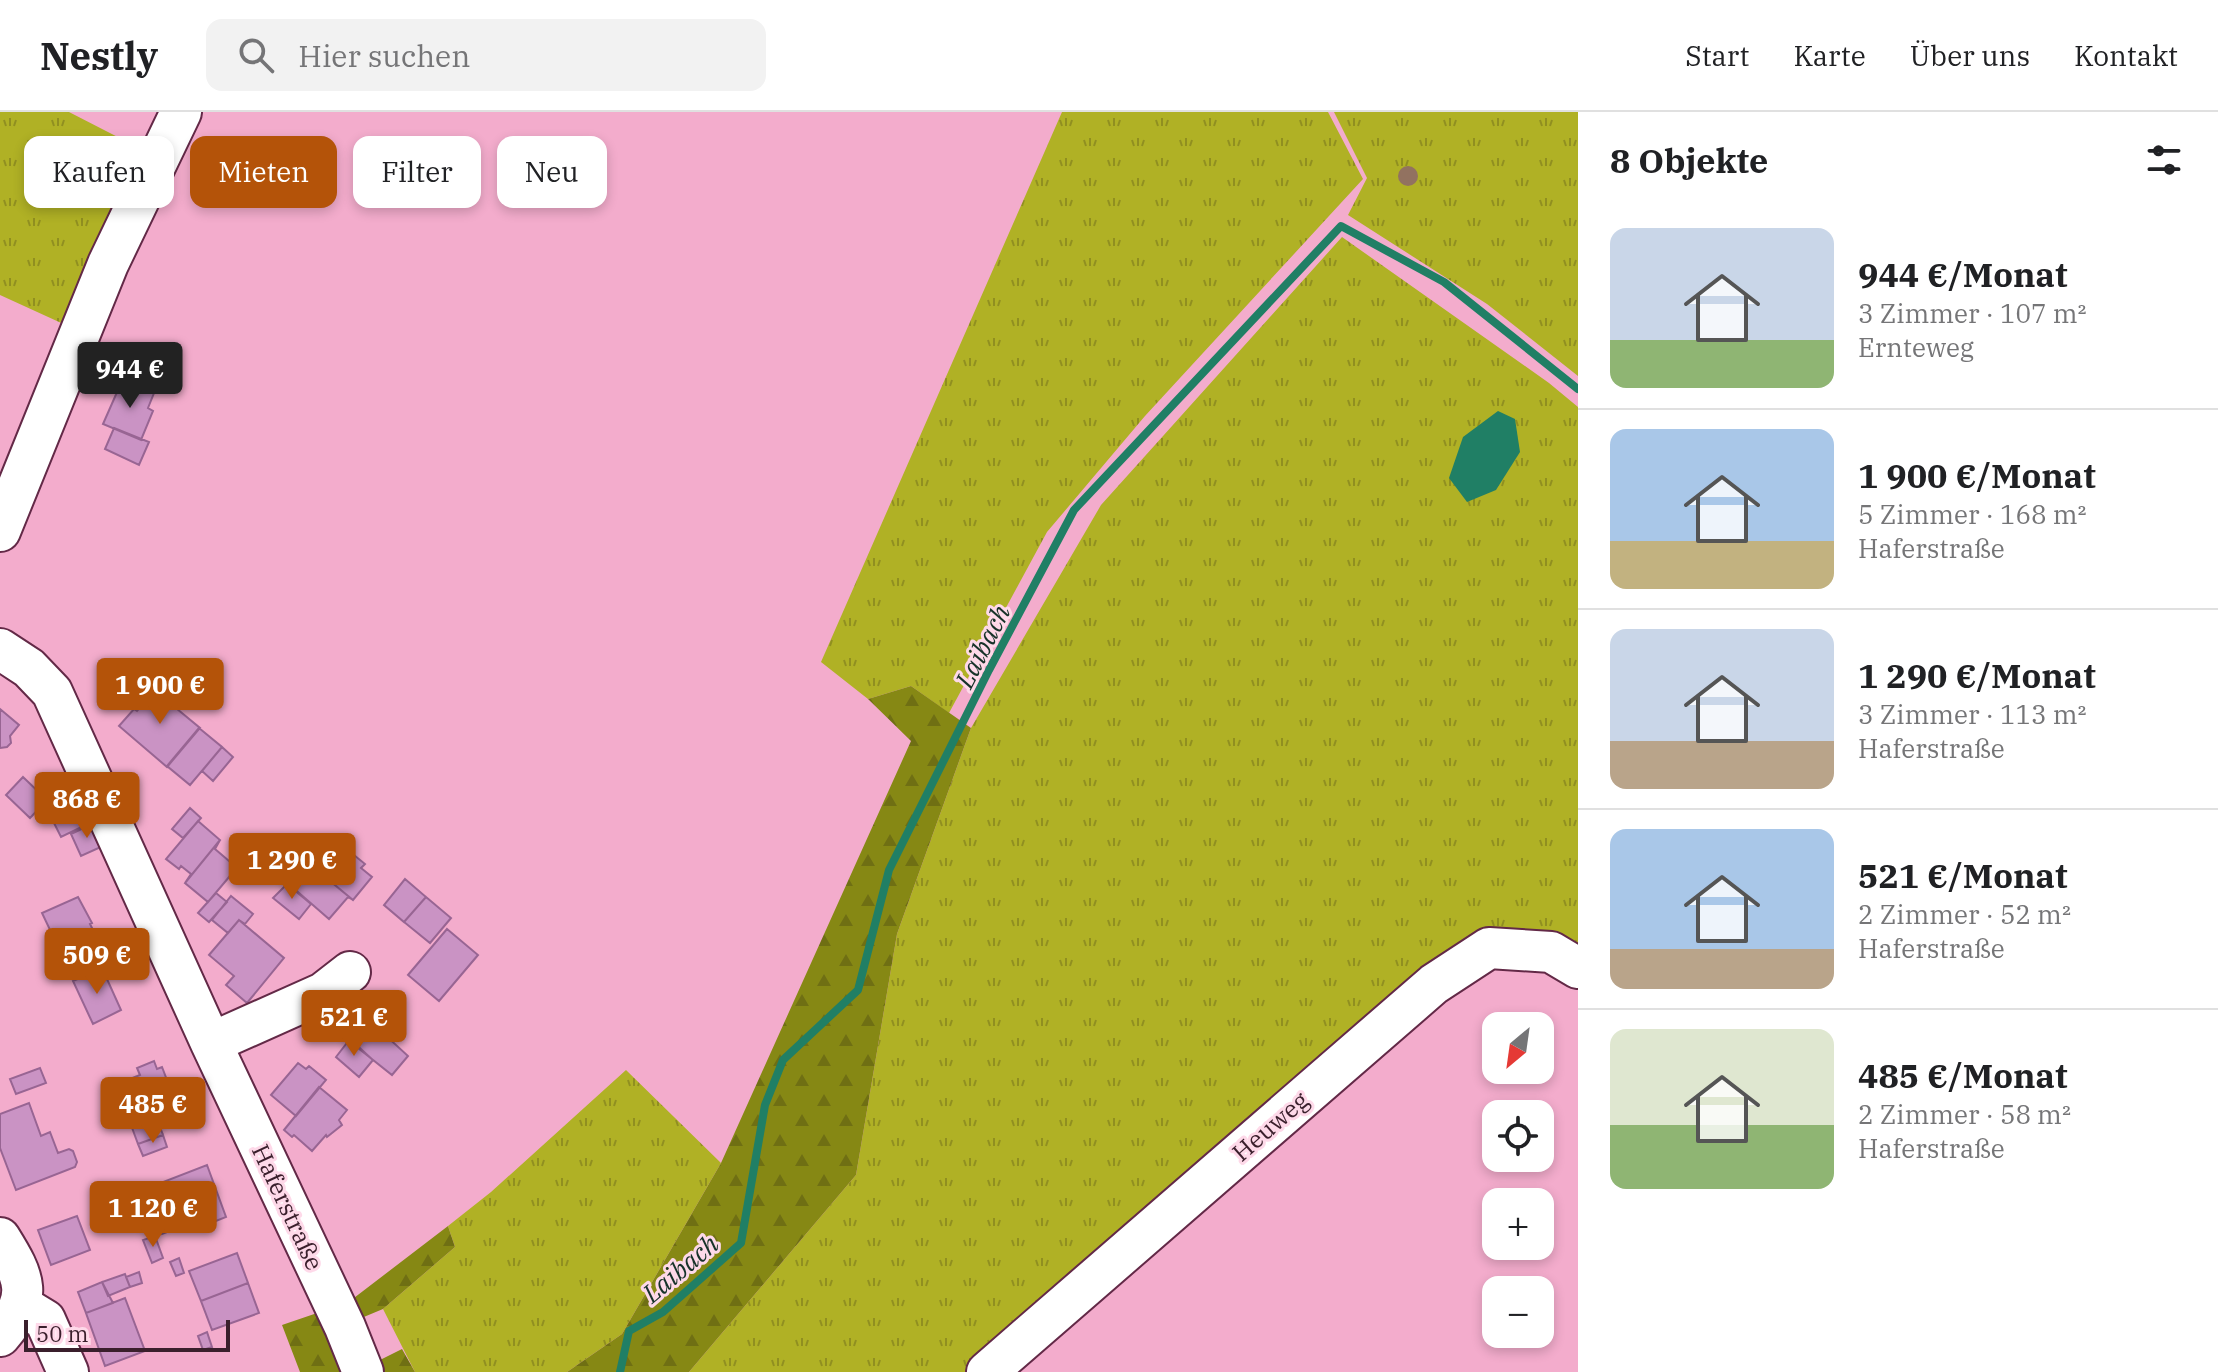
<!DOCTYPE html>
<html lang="de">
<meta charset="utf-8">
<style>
body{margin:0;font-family:"IBM Plex Serif",serif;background:#f2f2f2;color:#202124;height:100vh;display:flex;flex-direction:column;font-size:30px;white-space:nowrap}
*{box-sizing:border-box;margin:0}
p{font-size:26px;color:#757577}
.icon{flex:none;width:44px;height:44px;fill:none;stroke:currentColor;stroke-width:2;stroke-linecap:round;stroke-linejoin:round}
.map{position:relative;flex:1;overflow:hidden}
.sheet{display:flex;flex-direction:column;background:#fff;width:640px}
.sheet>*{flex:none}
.hud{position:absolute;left:24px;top:24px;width:760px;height:72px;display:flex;gap:16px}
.needle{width:52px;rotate:209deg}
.tools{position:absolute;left:1482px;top:900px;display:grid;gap:16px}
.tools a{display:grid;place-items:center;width:72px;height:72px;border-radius:16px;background:#fff;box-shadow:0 4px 12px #0003;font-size:40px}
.scale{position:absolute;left:24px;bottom:20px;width:206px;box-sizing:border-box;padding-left:8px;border:4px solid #3a1f2c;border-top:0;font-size:22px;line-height:28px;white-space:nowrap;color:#3a1f2c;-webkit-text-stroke:6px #fed9e9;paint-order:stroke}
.price{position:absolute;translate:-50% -68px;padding:0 18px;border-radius:8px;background:#b45309;color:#fff;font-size:26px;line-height:52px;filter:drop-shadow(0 2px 4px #0008)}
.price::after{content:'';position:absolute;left:50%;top:48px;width:24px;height:18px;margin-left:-12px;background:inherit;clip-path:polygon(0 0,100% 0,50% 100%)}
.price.active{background:#222;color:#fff}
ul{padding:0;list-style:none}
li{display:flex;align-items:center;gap:24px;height:200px;padding:0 32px}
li+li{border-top:2px solid #e0e0e0}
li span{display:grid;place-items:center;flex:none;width:224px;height:160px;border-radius:16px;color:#555}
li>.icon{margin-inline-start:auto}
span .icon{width:96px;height:96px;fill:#fffc;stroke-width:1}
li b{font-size:34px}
h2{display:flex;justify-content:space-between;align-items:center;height:96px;padding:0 32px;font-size:34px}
.chip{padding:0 28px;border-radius:16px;background:#fff;box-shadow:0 4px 12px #0003;font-size:28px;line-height:72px}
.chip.active{background:#b45309;color:#fff}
header{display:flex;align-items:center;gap:48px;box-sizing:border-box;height:112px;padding:0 40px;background:#fff;border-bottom:2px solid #e0e0e0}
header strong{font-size:38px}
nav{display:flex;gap:44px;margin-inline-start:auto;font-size:28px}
.search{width:560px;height:72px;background:#f2f2f2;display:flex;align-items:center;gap:20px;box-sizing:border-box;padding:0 28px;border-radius:16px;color:#757577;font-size:30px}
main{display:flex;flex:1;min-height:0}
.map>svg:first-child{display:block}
</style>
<header>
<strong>Nestly</strong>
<div class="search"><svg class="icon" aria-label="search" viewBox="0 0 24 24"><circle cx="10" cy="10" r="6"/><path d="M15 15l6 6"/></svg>Hier suchen</div>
<nav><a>Start</a><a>Karte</a><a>Über uns</a><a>Kontakt</a></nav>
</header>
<main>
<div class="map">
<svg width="1578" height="1260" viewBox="0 0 1578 1260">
<defs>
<pattern id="grass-tufts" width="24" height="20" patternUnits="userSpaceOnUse" patternTransform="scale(2)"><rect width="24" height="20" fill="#b0b125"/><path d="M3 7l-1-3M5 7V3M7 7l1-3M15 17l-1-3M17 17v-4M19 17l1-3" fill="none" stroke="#908f20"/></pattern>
<pattern id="forest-firs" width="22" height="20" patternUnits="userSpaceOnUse" patternTransform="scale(2)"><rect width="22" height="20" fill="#868814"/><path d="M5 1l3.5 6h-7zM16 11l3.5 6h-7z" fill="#6f6f13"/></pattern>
</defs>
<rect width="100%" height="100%" fill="#f3accc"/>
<path fill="url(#grass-tufts)" d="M 0,0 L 69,0 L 143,38 L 70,215 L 0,183 Z
M 1062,0 L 1328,0 L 1363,67 L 1145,304 L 1047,420 L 949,601 L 911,574 L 868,587 L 821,550 Z
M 1334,0 L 1578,0 L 1578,264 L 1487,192 L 1348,103 L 1367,66 Z
M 1342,125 L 1549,271 L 1578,295 L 1578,848 L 1506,819 L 972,1260 L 689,1260 L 856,1063 L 897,822 L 971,616 L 1101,393 Z
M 626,958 L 721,1051 L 622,1222 L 567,1260 L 415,1260 L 383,1197 L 455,1135 L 448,1114 L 491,1080 Z"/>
<path fill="url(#forest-firs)" d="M 911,574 L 971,616 L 897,822 L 856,1063 L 689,1260 L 567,1260 L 622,1222 L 721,1051 L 911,629 L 868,587 Z
M 448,1114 L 455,1135 L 383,1197 L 359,1207 L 350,1189 Z
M 323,1199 L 349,1260 L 300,1260 L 282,1213 Z
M 402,1237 L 415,1260 L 380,1260 L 376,1250 Z"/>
<path fill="#207f65" d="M 1498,299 L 1515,307 L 1520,340 L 1496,378 L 1467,390 L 1449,366 L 1463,325 Z"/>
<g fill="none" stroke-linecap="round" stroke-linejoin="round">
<path stroke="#207f65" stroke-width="8" d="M 620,1260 L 629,1219 L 663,1200 L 741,1131 L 765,993 L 783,948 L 858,878 L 889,758 L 989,558 L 1074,398 L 1341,114 L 1444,170 L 1578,277"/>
</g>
<path fill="#ca93c4" stroke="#986593" stroke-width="2" d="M 125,262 L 124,268 L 154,281 L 148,296 L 153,299 L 141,328 L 103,312 Z
M 114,316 L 149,330 L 139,353 L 105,337 Z
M 155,572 L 174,589 L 171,592 L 200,616 L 167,655 L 119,614 L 134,597 L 137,599 L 146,588 L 143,585 Z
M 0,597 L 19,613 L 10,624 L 11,631 L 7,635 L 0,636 Z
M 199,616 L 222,635 L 190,673 L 167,654 Z
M 222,635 L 233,645 L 213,669 L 202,659 Z
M 23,665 L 47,688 L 30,706 L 6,683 Z
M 80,689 L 90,711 L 61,725 L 50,703 Z
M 190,696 L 201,706 L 183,726 L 172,717 Z
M 198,709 L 220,728 L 185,771 L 191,762 L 181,754 L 179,757 L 166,747 Z
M 92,712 L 103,734 L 81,744 L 71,722 Z
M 220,728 L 215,737 L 236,755 L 240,752 L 208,790 L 185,771 Z
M 334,733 L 350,747 L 354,743 L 365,752 L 361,756 L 372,765 L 353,788 L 301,745 L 315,756 Z
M 301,745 L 353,788 L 348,785 L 329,807 L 283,767 Z
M 405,767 L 426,785 L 404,810 L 384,793 Z
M 287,772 L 311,792 L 299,807 L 273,786 Z
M 216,781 L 227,790 L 209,810 L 198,801 Z
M 231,784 L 253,802 L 245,812 L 239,808 L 228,821 L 212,808 Z
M 78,785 L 92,811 L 90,812 L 95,822 L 60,839 L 42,801 Z
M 426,785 L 451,806 L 430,831 L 404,810 Z
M 239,808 L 284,846 L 247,891 L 226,873 L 234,864 L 209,843 Z
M 447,817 L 478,843 L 439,889 L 408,863 Z
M 102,856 L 121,898 L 93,912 L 73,869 Z
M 377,881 L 389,892 L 386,896 L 398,906 L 384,922 L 408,944 L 392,963 L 353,932 L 354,930 L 350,927 L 355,920 L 349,915 Z
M 350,927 L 373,948 L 359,965 L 336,945 Z
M 154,949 L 157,957 L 162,955 L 178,997 L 137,1012 L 122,970 L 140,963 L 137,956 Z
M 298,951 L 306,957 L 309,954 L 326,968 L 296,1004 L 271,983 Z
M 40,956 L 46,971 L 16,982 L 10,967 Z
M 319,975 L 347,998 L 339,1008 L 342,1013 L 327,1025 L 326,1023 L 312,1039 L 294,1023 L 292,1025 L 284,1018 Z
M 29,991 L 41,1024 L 50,1020 L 58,1041 L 69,1037 L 73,1039 L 77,1050 L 75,1055 L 16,1078 L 0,1036 L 0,1002 Z
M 156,1005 L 163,1023 L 138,1032 L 131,1013 Z
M 163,1023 L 167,1035 L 143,1044 L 138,1032 Z
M 207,1053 L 226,1105 L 196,1117 L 193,1110 L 162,1122 L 145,1077 Z
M 77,1104 L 90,1138 L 51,1153 L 38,1118 Z
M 155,1124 L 163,1146 L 152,1151 L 143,1128 Z
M 237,1141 L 248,1171 L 201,1189 L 189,1159 Z
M 179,1146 L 184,1161 L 176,1164 L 170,1150 Z
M 139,1160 L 142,1171 L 130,1175 L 126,1165 Z
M 125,1162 L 130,1175 L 108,1184 L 102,1170 Z
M 102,1170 L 113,1191 L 86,1201 L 78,1180 Z
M 248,1171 L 259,1201 L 212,1218 L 201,1189 Z
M 125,1186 L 145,1239 L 105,1254 L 86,1201 Z
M 207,1220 L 212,1235 L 203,1238 L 198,1224 Z"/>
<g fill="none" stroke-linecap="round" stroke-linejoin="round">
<g stroke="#632947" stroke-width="44">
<path id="minor" d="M 0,419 L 108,152 L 181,0
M 0,537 L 29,556 L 52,580 L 211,931 L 345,1215 L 363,1260
M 211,931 L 323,881 L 350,860
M 0,1126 C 25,1166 34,1185 0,1224
M 22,1194 L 45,1208 L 68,1260
M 987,1260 L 1434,872 L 1489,836 L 1551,840 L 1578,856"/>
</g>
<use href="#minor" stroke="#fff" stroke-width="40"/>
</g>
<circle fill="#927260" cx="1408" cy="64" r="10"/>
<g text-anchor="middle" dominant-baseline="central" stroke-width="6" stroke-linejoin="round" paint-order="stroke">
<g font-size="24" fill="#3a1f2c" stroke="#fed9e9">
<text transform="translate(1270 1014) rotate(-41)">Heuweg</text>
<text transform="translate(288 1095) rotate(65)">Haferstraße</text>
</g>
<g font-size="26" font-style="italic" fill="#173229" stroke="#fed9e9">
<text transform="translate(982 534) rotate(-63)">Laibach</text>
<text transform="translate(680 1156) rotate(-40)">Laibach</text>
</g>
</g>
</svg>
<div class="tools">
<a><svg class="needle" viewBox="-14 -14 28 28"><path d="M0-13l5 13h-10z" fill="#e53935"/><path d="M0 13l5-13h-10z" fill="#757577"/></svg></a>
<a><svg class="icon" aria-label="locate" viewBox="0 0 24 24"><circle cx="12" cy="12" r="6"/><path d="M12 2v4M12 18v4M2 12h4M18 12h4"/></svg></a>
<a>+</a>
<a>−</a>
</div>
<div class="scale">50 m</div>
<b class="price active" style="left:130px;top:298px">944 €</b>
<b class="price" style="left:160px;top:614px">1 900 €</b>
<b class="price" style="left:87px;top:728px">868 €</b>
<b class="price" style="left:292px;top:789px">1 290 €</b>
<b class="price" style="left:97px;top:884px">509 €</b>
<b class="price" style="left:354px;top:946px">521 €</b>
<b class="price" style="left:153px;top:1033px">485 €</b>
<b class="price" style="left:153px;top:1137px">1 120 €</b>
<div class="hud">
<a class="chip">Kaufen</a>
<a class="chip active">Mieten</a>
<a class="chip">Filter</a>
<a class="chip">Neu</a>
</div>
</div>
<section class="sheet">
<h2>8 Objekte<svg class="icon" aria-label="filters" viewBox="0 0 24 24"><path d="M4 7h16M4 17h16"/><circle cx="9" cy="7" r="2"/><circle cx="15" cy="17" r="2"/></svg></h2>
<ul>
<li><span style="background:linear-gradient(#c9d6e8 70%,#8fb573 0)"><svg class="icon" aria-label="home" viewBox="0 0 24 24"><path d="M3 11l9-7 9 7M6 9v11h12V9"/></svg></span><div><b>944 €/Monat</b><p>3 Zimmer · 107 m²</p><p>Ernteweg</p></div></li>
<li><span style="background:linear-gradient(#a9c7e8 70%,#c2b280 0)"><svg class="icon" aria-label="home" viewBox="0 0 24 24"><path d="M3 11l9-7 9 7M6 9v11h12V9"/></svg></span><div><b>1 900 €/Monat</b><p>5 Zimmer · 168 m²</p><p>Haferstraße</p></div></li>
<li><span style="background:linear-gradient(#c9d6e8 70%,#b9a48a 0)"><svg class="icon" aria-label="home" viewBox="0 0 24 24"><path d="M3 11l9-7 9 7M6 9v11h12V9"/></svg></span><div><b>1 290 €/Monat</b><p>3 Zimmer · 113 m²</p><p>Haferstraße</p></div></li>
<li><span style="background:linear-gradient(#a9c7e8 75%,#b9a48a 0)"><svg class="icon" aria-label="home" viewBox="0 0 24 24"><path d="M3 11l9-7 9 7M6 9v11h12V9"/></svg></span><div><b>521 €/Monat</b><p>2 Zimmer · 52 m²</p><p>Haferstraße</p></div></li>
<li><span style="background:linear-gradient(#dfe7d0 60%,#8fb573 0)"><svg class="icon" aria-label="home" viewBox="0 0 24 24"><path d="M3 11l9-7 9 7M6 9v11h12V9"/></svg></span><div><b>485 €/Monat</b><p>2 Zimmer · 58 m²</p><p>Haferstraße</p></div></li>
</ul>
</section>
</main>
